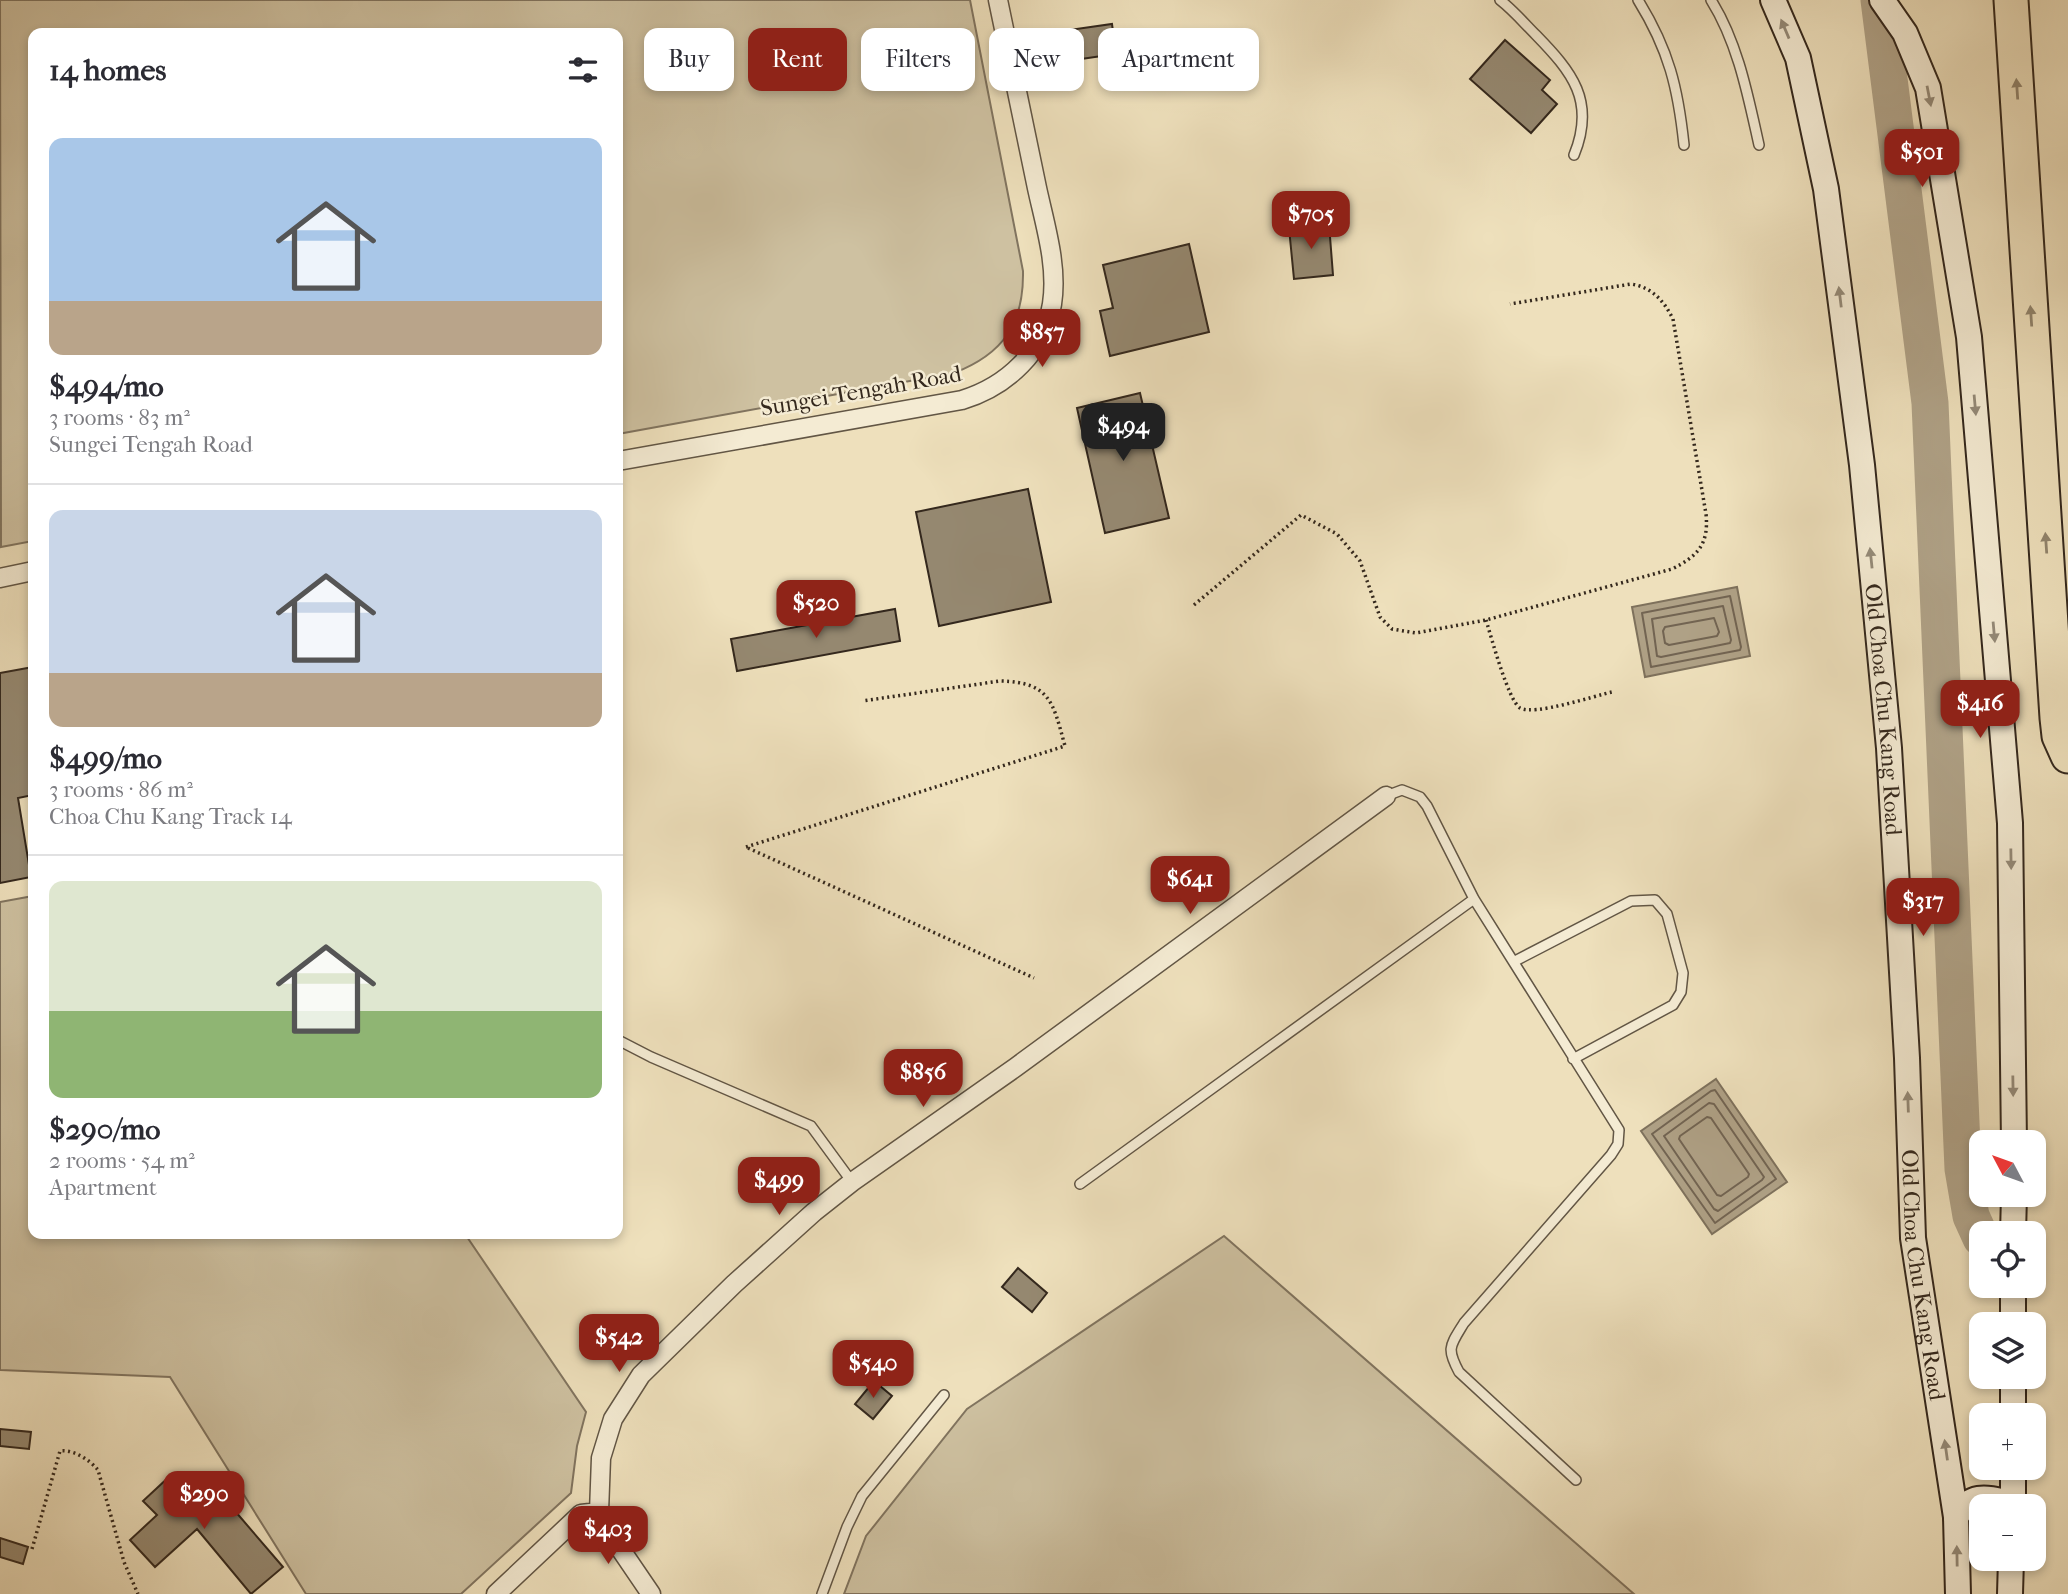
<!DOCTYPE html>
<meta charset="utf-8">
<style>
body{margin:0;font-family:"IM FELL French Canon",serif;background:#f2f2f3;color:#2b2b33;height:100vh;display:flex;flex-direction:column;font-size:26px;white-space:nowrap}
*{box-sizing:border-box;margin:0}
p{font-size:23px;color:#7c7c81}
.icon{flex:none;width:38px;height:38px;fill:none;stroke:currentColor;stroke-width:2;stroke-linecap:round;stroke-linejoin:round}
.map{position:relative;flex:1;overflow:hidden}
.drawer{position:absolute;left:28px;top:28px;width:595px;height:1211px;display:flex;flex-direction:column;background:#fff;border-radius:14px;box-shadow:0 4px 10px #0003}
.drawer>*{flex:none}
.hud{position:absolute;left:644px;top:28px;width:665px;height:63px;display:flex;gap:14px}
.needle{width:46px;rotate:311deg}
.buttons{position:absolute;left:1969px;top:1130px;display:grid;gap:14px}
.buttons a{display:grid;place-items:center;width:77px;height:77px;border-radius:14px;background:#fff;box-shadow:0 4px 10px #0003;font-size:35px}
.price{position:absolute;translate:-50% -60px;padding:0 16px;border-radius:14px;background:#8f2418;color:#fff;font-size:23px;line-height:46px;filter:drop-shadow(0 2px 4px #0008)}
.price::after{content:'';position:absolute;left:50%;top:42px;width:21px;height:16px;margin-left:-10px;background:inherit;clip-path:polygon(0 0,100% 0,50% 100%)}
.price.selected{background:#222;color:#fff}
ul{padding:0;list-style:none}
li{display:grid;align-content:center;gap:14px;height:371px;padding:0 21px}
li+li{border-top:2px solid #e1e1e2}
li span{display:grid;place-items:center;height:217px;border-radius:14px;color:#555}
li>.icon{margin-inline-start:auto}
span .icon{width:126px;height:126px;fill:#fffc;stroke-width:1}
li b{font-size:30px}
h2{display:flex;justify-content:space-between;align-items:center;height:84px;padding:0 21px;font-size:30px}
.chip{padding:0 24px;border-radius:14px;background:#fff;box-shadow:0 4px 10px #0003;font-size:24px;line-height:63px}
.chip.selected{background:#8f2418;color:#fff}
.map>svg:first-child{display:block}
</style>
<div class="map">
<svg width="2068" height="1594" viewBox="0 0 2068 1594">
<rect width="100%" height="100%" fill="#eee0bc"/>
<filter id="stains"><feTurbulence type="fractalNoise" baseFrequency=".00286" numOctaves="4"/><feColorMatrix values="0 0 0 0 .2 0 0 0 0 .09 0 0 0 0 .02 0 0 0 .5 -.17"/></filter>
<radialGradient id="worn" r=".72"><stop offset=".6" stop-color="#630" stop-opacity="0"/><stop offset="1" stop-color="#630" stop-opacity=".3"/></radialGradient>
<path fill="#cec1a1" stroke="#81745f" stroke-width="2" d="M 0,0 L 970,0 L 1023,271 C 1024,324 1003,354 954,373 L 618,434 L 618,33 L 33,33 L 33,541 L 1,547 Z
M 33,896 L 33,1234 L 465,1234 L 586,1412 L 577,1446 L 571,1493 L 461,1594 L 306,1594 L 170,1377 L 0,1370 L 0,902 Z
M 1224,1236 L 1634,1594 L 844,1594 L 866,1536 L 967,1409 Z"/>
<path fill="#afa186" stroke="#7e715c" stroke-width="2" d="M 1737,587 L 1750,656 L 1645,677 L 1632,607 Z
M 1716,1079 L 1787,1182 L 1712,1234 L 1641,1131 Z"/>
<g fill="none" stroke-linecap="round" stroke-linejoin="round">
<path stroke="#726452" stroke-width="2" d="M 1730,596 L 1741,647 L 1740,650 L 1651,667 L 1642,613 Z
M 1723,606 L 1731,640 L 1730,643 L 1661,657 L 1657,656 L 1652,619 Z
M 1714,618 L 1719,632 L 1717,636 L 1669,645 L 1665,643 L 1663,631 L 1665,627 Z
M 1715,1090 L 1776,1179 L 1715,1223 L 1652,1134 L 1711,1091 Z
M 1709,1103 L 1714,1104 L 1764,1177 L 1762,1180 L 1718,1211 L 1714,1209 L 1664,1136 Z
M 1707,1117 L 1711,1118 L 1749,1174 L 1748,1177 L 1721,1196 L 1717,1195 L 1679,1139 L 1680,1136 Z"/>
<path stroke="#afa186" stroke-width="37" d="M 1879,0 L 1930,403 L 1963,1169 L 1971,1216 L 1981,1238"/>
</g>
<path fill="#958870" stroke="#34281d" stroke-width="2" d="M 1112,24 L 1116,54 L 1060,62 L 1055,32 Z
M 1505,40 L 1550,80 L 1542,90 L 1557,104 L 1531,133 L 1470,79 Z
M 1329,224 L 1333,275 L 1294,279 L 1289,228 Z
M 1189,244 L 1209,332 L 1110,356 L 1100,311 L 1113,308 L 1103,265 Z
M 1140,393 L 1169,518 L 1105,533 L 1077,408 Z
M 1028,489 L 1051,602 L 939,626 L 916,512 Z
M 895,609 L 900,641 L 737,671 L 731,639 Z
M 33,667 L 33,795 L 18,798 L 31,877 L 0,883 L 0,673 Z
M 1018,1268 L 1047,1293 L 1032,1312 L 1002,1287 Z
M 874,1381 L 892,1396 L 873,1419 L 855,1404 Z
M 0,1429 L 31,1432 L 29,1449 L 0,1446 Z
M 201,1475 L 235,1511 L 283,1567 L 251,1594 L 197,1529 L 155,1567 L 130,1540 L 157,1515 L 143,1501 L 170,1476 L 184,1491 Z
M 0,1538 L 28,1547 L 23,1564 L 0,1557 Z"/>
<g fill="none" stroke-linecap="round" stroke-linejoin="round">
<g stroke="#625645" stroke-width="12">
<path id="service" d="M 1500,0 C 1513,10 1524,23 1536,35 C 1572,72 1596,101 1574,155
M 1638,0 C 1669,50 1678,88 1684,145
M 1711,0 C 1738,43 1748,96 1759,145
M 1386,796 L 1402,790 L 1420,797 L 1427,806 L 1474,899 L 1619,1130 L 1618,1144 L 1611,1155 L 1464,1323 C 1450,1346 1446,1348 1459,1372 L 1576,1480
M 1515,961 L 1631,901 L 1655,900 L 1667,914 L 1683,973 L 1681,992 L 1673,1005 L 1573,1059
M 618,1040 L 651,1057 L 811,1126 L 852,1182
M 1080,1184 L 1474,899
M 822,1594 L 847,1527 L 862,1496 L 944,1395"/>
</g>
<g stroke="#625645" stroke-width="21">
<path id="minor" d="M 618,461 L 962,400 C 1007,386 1044,352 1052,304 C 1058,266 1045,225 1037,188 C 1024,125 1011,63 998,0
M 0,578 L 33,571
M 496,1594 L 581,1514 L 599,1512
M 651,1594 L 619,1547 L 607,1520 L 599,1512 L 601,1458 L 613,1419 L 641,1375 L 734,1284 L 814,1212 L 852,1182 L 1016,1067 L 1386,796"/>
</g>
<g stroke="#34281d" stroke-width="28">
<g id="secondary">
<path id="s1" d="M 1773,0 L 1798,58 L 1826,189 L 1862,465 L 1889,748 L 1907,1058 L 1913,1238 L 1956,1517 L 1958,1594"/>
<path d="M 1882,0 L 1905,33 L 1928,88 L 1969,337 L 2010,823 L 2014,1143"/>
<path d="M 2013,1234 L 2014,1195"/>
<path d="M 2013,1325 L 2013,1286"/>
<path d="M 2013,1416 L 2013,1377"/>
<path d="M 2013,1507 L 2013,1468"/>
<path d="M 1956,1517 C 1972,1491 1988,1498 2013,1504"/>
<path d="M 2010,1594 L 2011,1559"/>
</g>
</g>
<g stroke="#34281d" stroke-width="37">
<path id="motorway" d="M 2011,0 L 2057,718 L 2059,736 L 2068,756"/>
</g>
<path stroke="#34281d" stroke-width="3.5" stroke-dasharray="2 3.5" stroke-linecap="butt" d="M 1194,605 L 1301,515 L 1337,534 L 1360,561 L 1380,617 L 1392,629 L 1416,633 L 1486,620 L 1672,569 C 1698,556 1709,544 1706,514 L 1673,319 C 1664,301 1652,287 1631,284 L 1510,304
M 1486,620 C 1491,636 1508,700 1520,708 C 1534,716 1594,696 1612,692
M 746,847 L 1065,746 C 1053,703 1051,682 1000,681 L 862,701
M 748,848 L 1034,978
M 32,1549 L 60,1451 C 73,1449 90,1460 98,1470 L 124,1562 L 138,1594"/>
<use href="#service" stroke="#f4ebd3" stroke-width="9"/>
<use href="#minor" stroke="#f4ebd3" stroke-width="18"/>
<use href="#secondary" stroke="#f4ebd3" stroke-width="24"/>
<use href="#motorway" stroke="#eee0bc" stroke-width="33"/>
</g>
<defs><path id="oneway-solid" d="M-6-.8H1V-3.2L6.5 0L1 3.2V.8H-6Z" transform="scale(1.75)"/></defs>
<g fill="#948a78">
<use href="#oneway-solid" transform="translate(1785 29) rotate(-113)"/>
<use href="#oneway-solid" transform="translate(1929 96) rotate(79)"/>
<use href="#oneway-solid" transform="translate(1840 297) rotate(-97)"/>
<use href="#oneway-solid" transform="translate(1975 405) rotate(85)"/>
<use href="#oneway-solid" transform="translate(1871 558) rotate(-96)"/>
<use href="#oneway-solid" transform="translate(1994 632) rotate(85)"/>
<use href="#oneway-solid" transform="translate(2011 859) rotate(89)"/>
<use href="#oneway-solid" transform="translate(2013 1086) rotate(89)"/>
<use href="#oneway-solid" transform="translate(1908 1102) rotate(-92)"/>
<use href="#oneway-solid" transform="translate(1946 1450) rotate(-98)"/>
<use href="#oneway-solid" transform="translate(1957 1556) rotate(-91)"/>
</g>
<g fill="#91846c">
<use href="#oneway-solid" transform="translate(2017 89) rotate(-94)"/>
<use href="#oneway-solid" transform="translate(2031 316) rotate(-94)"/>
<use href="#oneway-solid" transform="translate(2046 543) rotate(-94)"/>
</g>
<g text-anchor="middle" dominant-baseline="central" stroke-width="5" stroke-linejoin="round" paint-order="stroke">
<g font-size="23" fill="#34281d" stroke="#f4ebd3">
<text transform="translate(861 391) rotate(-10)">Sungei Tengah Road</text>
<text stroke="none"><textPath href="#s1" startOffset="721">Old Choa Chu Kang Road</textPath></text>
<text stroke="none"><textPath href="#s1" startOffset="1288">Old Choa Chu Kang Road</textPath></text>
</g>
</g>
<rect width="100%" height="100%" filter="url(#stains)"/>
<rect width="100%" height="100%" fill="url(#worn)"/>
</svg>
<div class="buttons">
<a><svg class="needle" viewBox="-14 -14 28 28"><path d="M0-13l5 13h-10z" fill="#e53935"/><path d="M0 13l5-13h-10z" fill="#7c7c81"/></svg></a>
<a><svg class="icon" aria-label="locate" viewBox="0 0 24 24"><circle cx="12" cy="12" r="6"/><path d="M12 2v4M12 18v4M2 12h4M18 12h4"/></svg></a>
<a><svg class="icon" aria-label="layers" viewBox="0 0 24 24"><path d="M12 4l9 5-9 5-9-5zM3 14l9 5 9-5"/></svg></a>
<a>+</a>
<a>−</a>
</div>
<b class="price" style="left:1922px;top:189px">$501</b>
<b class="price" style="left:1311px;top:251px">$705</b>
<b class="price" style="left:1042px;top:369px">$857</b>
<b class="price selected" style="left:1123px;top:463px">$494</b>
<b class="price" style="left:816px;top:640px">$520</b>
<b class="price" style="left:1980px;top:740px">$416</b>
<b class="price" style="left:1190px;top:916px">$641</b>
<b class="price" style="left:1923px;top:938px">$317</b>
<b class="price" style="left:923px;top:1109px">$856</b>
<b class="price" style="left:779px;top:1217px">$499</b>
<b class="price" style="left:619px;top:1374px">$542</b>
<b class="price" style="left:873px;top:1400px">$540</b>
<b class="price" style="left:204px;top:1531px">$290</b>
<b class="price" style="left:608px;top:1566px">$403</b>
<div class="hud">
<a class="chip">Buy</a>
<a class="chip selected">Rent</a>
<a class="chip">Filters</a>
<a class="chip">New</a>
<a class="chip">Apartment</a>
</div>
<section class="drawer">
<h2>14 homes<svg class="icon" aria-label="filters" viewBox="0 0 24 24"><path d="M4 7h16M4 17h16"/><circle cx="9" cy="7" r="2"/><circle cx="15" cy="17" r="2"/></svg></h2>
<ul>
<li><span style="background:linear-gradient(#a9c7e8 75%,#b9a48a 0)"><svg class="icon" aria-label="home" viewBox="0 0 24 24"><path d="M3 11l9-7 9 7M6 9v11h12V9"/></svg></span><div><b>$494/mo</b><p>3 rooms · 83 m²</p><p>Sungei Tengah Road</p></div></li>
<li><span style="background:linear-gradient(#c9d6e8 75%,#b9a48a 0)"><svg class="icon" aria-label="home" viewBox="0 0 24 24"><path d="M3 11l9-7 9 7M6 9v11h12V9"/></svg></span><div><b>$499/mo</b><p>3 rooms · 86 m²</p><p>Choa Chu Kang Track 14</p></div></li>
<li><span style="background:linear-gradient(#dfe7d0 60%,#8fb573 0)"><svg class="icon" aria-label="home" viewBox="0 0 24 24"><path d="M3 11l9-7 9 7M6 9v11h12V9"/></svg></span><div><b>$290/mo</b><p>2 rooms · 54 m²</p><p>Apartment</p></div></li>
</ul>
</section>
</div>
